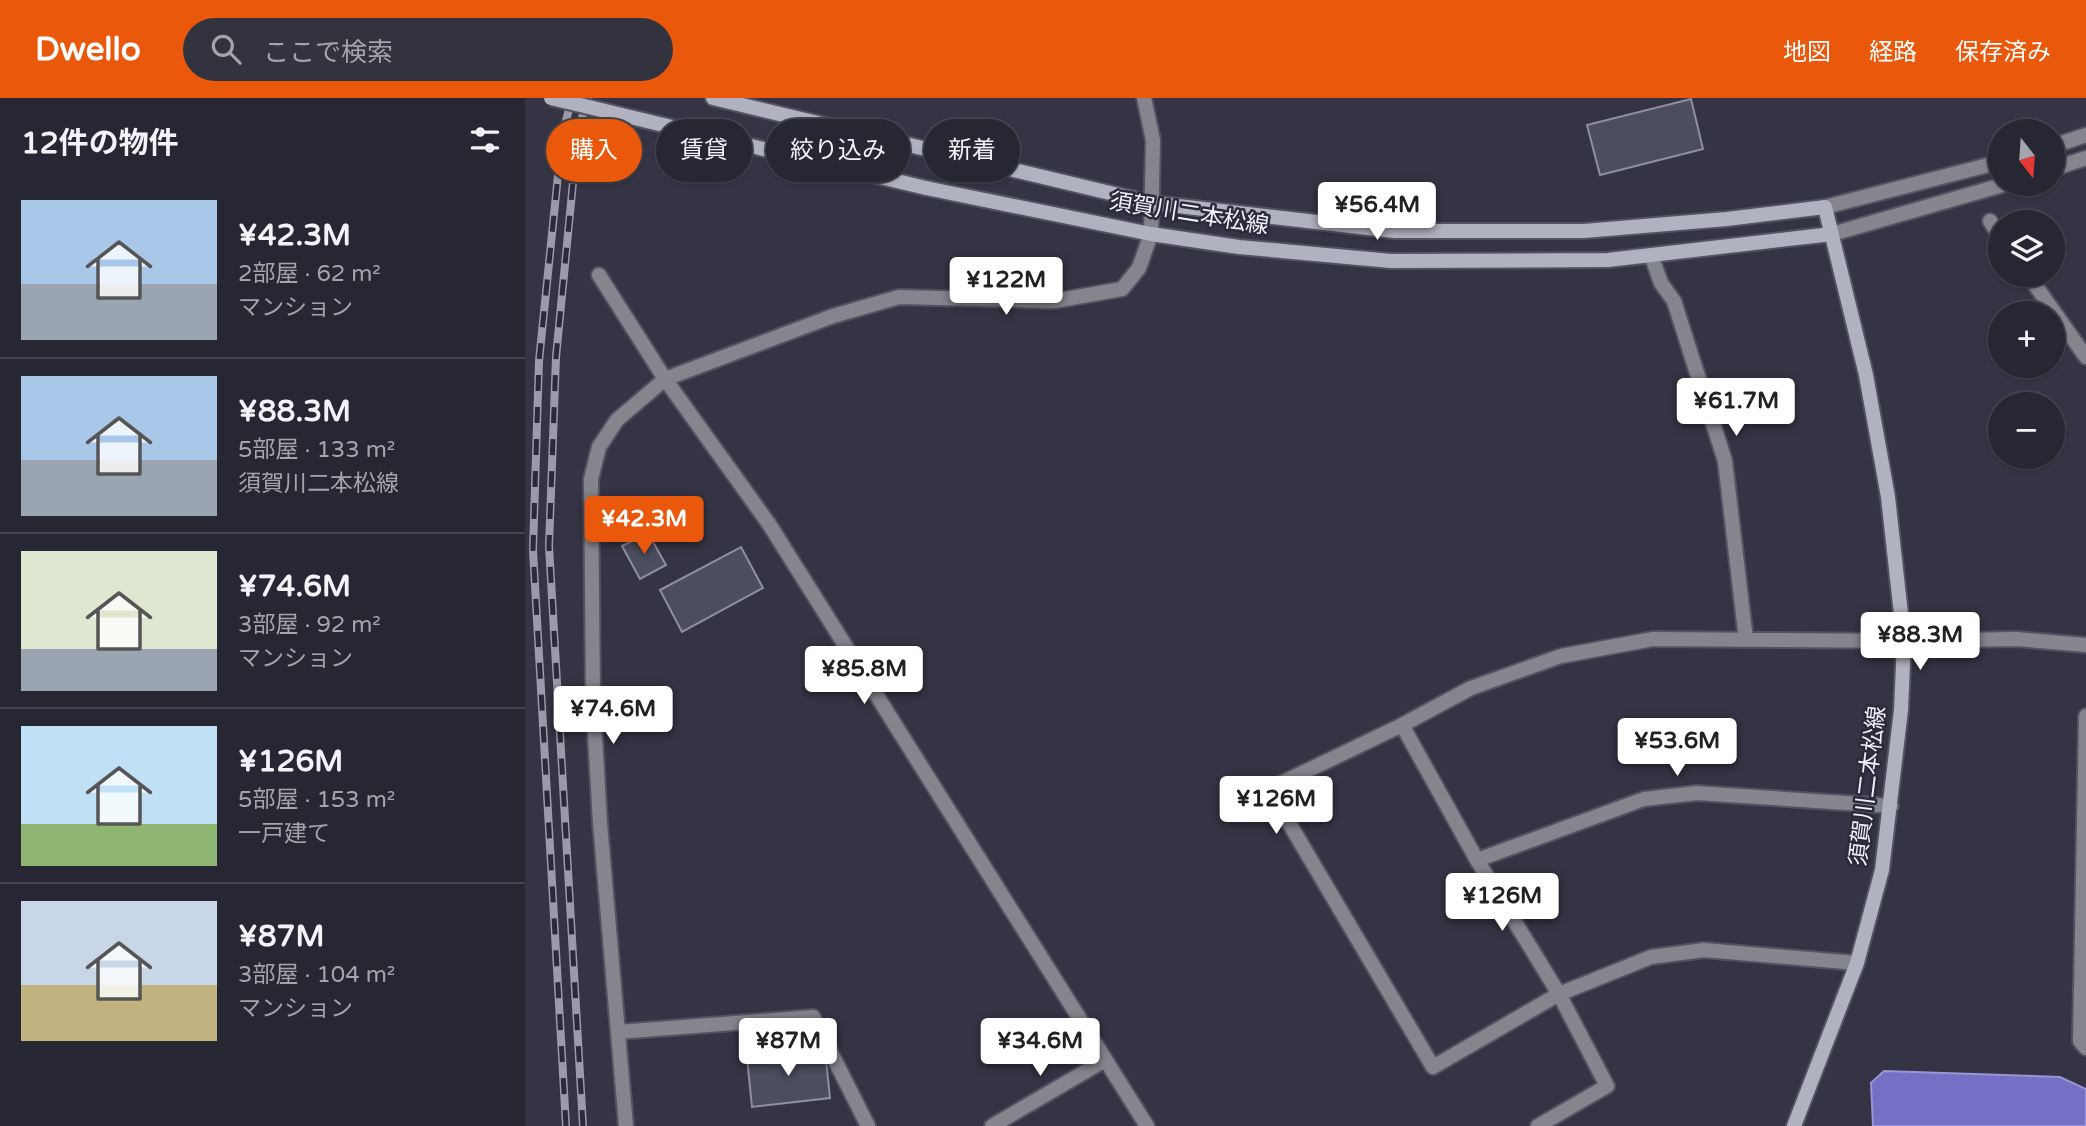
<!DOCTYPE html>
<html lang="ja">
<meta charset="utf-8">
<style>
body{margin:0;font-family:"Varela Round","Noto Sans JP",sans-serif;background:#33333f;color:#f1f3f6;height:100vh;display:flex;flex-direction:column;font-size:26px;white-space:nowrap}
*{box-sizing:border-box;margin:0}
p{font-size:23px;color:#a4a5ac}
.icon{flex:none;width:38px;height:38px;fill:none;stroke:currentColor;stroke-width:2;stroke-linecap:round;stroke-linejoin:round}
.map{position:relative;flex:1;overflow:hidden}
.panel{display:flex;flex-direction:column;background:#272733;width:525px}
.panel>*{flex:none}
.hud{position:absolute;left:21px;top:21px;width:665px;height:63px;display:flex;gap:14px}
.needle{width:46px;rotate:163deg}
.fabs{position:absolute;left:1463px;top:21px;display:grid;gap:14px}
.fabs a{display:grid;place-items:center;width:77px;height:77px;border-radius:50%;background:#272733;box-shadow:0 2px 5px #0004,0 0 0 2px #43444e;font-size:35px}
.price{position:absolute;translate:-50% -60px;padding:0 16px;border-radius:7px;background:#fff;color:#222;font-size:23px;line-height:46px;filter:drop-shadow(0 2px 4px #0008)}
.price::after{content:'';position:absolute;left:50%;top:42px;width:21px;height:16px;margin-left:-10px;background:inherit;clip-path:polygon(0 0,100% 0,50% 100%)}
.price.selected{background:#ea580c;color:#fff}
ul{padding:0;list-style:none}
li{display:flex;align-items:center;gap:21px;height:175px;padding:0 21px}
li+li{border-top:2px solid #43444e}
li span{display:grid;place-items:center;flex:none;width:196px;height:140px;border-radius:0px;color:#555}
li>.icon{margin-inline-start:auto}
span .icon{width:84px;height:84px;fill:#fffc;stroke-width:1}
li b{font-size:30px}
h2{display:flex;justify-content:space-between;align-items:center;height:84px;padding:0 21px;font-size:30px}
.pill{padding:0 24px;border-radius:32px;background:#272733;box-shadow:0 2px 5px #0004,0 0 0 2px #43444e;font-size:24px;line-height:63px}
.pill.selected{background:#ea580c;color:#fff}
header{display:flex;align-items:center;gap:42px;box-sizing:border-box;height:98px;padding:0 35px;background:#ea580c;color:#fff}
header strong{font-size:33px}
nav{display:flex;gap:38px;margin-inline-start:auto;font-size:24px}
.search{width:490px;height:63px;background:#33333f;display:flex;align-items:center;gap:18px;box-sizing:border-box;padding:0 24px;border-radius:38px;color:#a4a5ac;font-size:26px}
main{display:flex;flex:1;min-height:0}
.map>svg:first-child{display:block}
</style>
<header>
<strong>Dwello</strong>
<div class="search"><svg class="icon" aria-label="search" viewBox="0 0 24 24"><circle cx="10" cy="10" r="6"/><path d="M15 15l6 6"/></svg>ここで検索</div>
<nav><a>地図</a><a>経路</a><a>保存済み</a></nav>
</header>
<main>
<section class="panel">
<h2>12件の物件<svg class="icon" aria-label="filters" viewBox="0 0 24 24"><path d="M4 7h16M4 17h16"/><circle cx="9" cy="7" r="2"/><circle cx="15" cy="17" r="2"/></svg></h2>
<ul>
<li><span style="background:linear-gradient(#a9c7e8 60%,#9aa5b1 0)"><svg class="icon" aria-label="home" viewBox="0 0 24 24"><path d="M3 11l9-7 9 7M6 9v11h12V9"/></svg></span><div><b>¥42.3M</b><p>2部屋 · 62 m²</p><p>マンション</p></div></li>
<li><span style="background:linear-gradient(#a9c7e8 60%,#9aa5b1 0)"><svg class="icon" aria-label="home" viewBox="0 0 24 24"><path d="M3 11l9-7 9 7M6 9v11h12V9"/></svg></span><div><b>¥88.3M</b><p>5部屋 · 133 m²</p><p>須賀川二本松線</p></div></li>
<li><span style="background:linear-gradient(#dfe7d0 70%,#9aa5b1 0)"><svg class="icon" aria-label="home" viewBox="0 0 24 24"><path d="M3 11l9-7 9 7M6 9v11h12V9"/></svg></span><div><b>¥74.6M</b><p>3部屋 · 92 m²</p><p>マンション</p></div></li>
<li><span style="background:linear-gradient(#bfe0f5 70%,#8fb573 0)"><svg class="icon" aria-label="home" viewBox="0 0 24 24"><path d="M3 11l9-7 9 7M6 9v11h12V9"/></svg></span><div><b>¥126M</b><p>5部屋 · 153 m²</p><p>一戸建て</p></div></li>
<li><span style="background:linear-gradient(#c9d6e8 60%,#c2b280 0)"><svg class="icon" aria-label="home" viewBox="0 0 24 24"><path d="M3 11l9-7 9 7M6 9v11h12V9"/></svg></span><div><b>¥87M</b><p>3部屋 · 104 m²</p><p>マンション</p></div></li>
</ul>
</section>
<div class="map">
<svg width="1561" height="1028" viewBox="0 0 1561 1028">
<rect width="100%" height="100%" fill="#343444"/>
<path fill="#7370c5" stroke="#9896d5" stroke-width="2" d="M 1359,973 L 1535,979 L 1561,991 L 1561,1028 L 1348,1028 L 1346,985 Z"/>
<path fill="#4c4d5e" stroke="#8e8fa2" stroke-width="2" d="M 1166,1 L 1178,51 L 1075,77 L 1062,27 Z
M 123,435 L 141,467 L 115,481 L 97,448 Z
M 216,449 L 238,490 L 157,534 L 135,492 Z
M 300,952 L 305,1000 L 227,1009 L 222,960 Z"/>
<g fill="none" stroke-linecap="round" stroke-linejoin="round">
<g stroke="#525261" stroke-width="18">
<path id="minor" d="M 1465,123 L 1475,138
M 1126,157 L 1136,185 L 1149,203 L 1200,363 L 1221,542
M 1503,177 L 1561,259
M 1561,618 L 1555,943 L 1561,950
M 877,627 L 952,762 L 1034,896 L 1082,988 L 1013,1028
M 952,762 L 1119,701 L 1172,695 L 1366,708
M 1332,865 L 1179,852 L 1126,859 L 1034,896 L 908,969 L 744,691 L 877,627 L 946,590 L 1036,558 L 1128,541 L 1379,543 L 1491,541 L 1561,547
M 93,934 L 288,919 L 343,1028
M 101,1028 L 75,725 L 68,602 L 66,381 L 74,349 L 92,322 L 140,281 L 308,218 L 374,199 L 529,203 L 597,191 L 614,170 L 626,136 L 628,42 L 619,0
M 467,1028 L 580,962"/>
</g>
<g stroke="#525261" stroke-width="18">
<path id="tertiary" d="M 1528,48 L 1561,37
M 1528,71 L 1561,60
M 1300,109 L 1475,64
M 1307,136 L 1481,86
M 74,177 L 140,281 L 244,426 L 622,1028"/>
</g>
<g stroke="#525261" stroke-width="18">
<path id="secondary" d="M 188,0 L 627,105 L 869,133 L 1059,133 L 1202,121 L 1300,109 L 1341,277 L 1363,399 L 1379,543 L 1376,612 L 1357,772 L 1332,865 L 1269,1028
M 401,90 L 626,136 L 714,149 L 866,163 L 1083,162 L 1307,136"/>
</g>
<use href="#minor" stroke="#85858e" stroke-width="14"/>
<use href="#tertiary" stroke="#85858e" stroke-width="14"/>
<use href="#secondary" stroke="#b1b2bf" stroke-width="14"/>
<g stroke="#9a9aa8" stroke-width="8">
<path id="rail" d="M 41,1028 L 8,452 L 14,263 L 37,38 L 47,0
M 58,1028 L 24,448 L 31,259 L 53,33 L 63,0"/>
</g>
<use href="#rail" stroke="#2a2a3a" stroke-width="5" stroke-dasharray="16" stroke-linecap="butt"/>
<g stroke="#525261" stroke-width="18" stroke-linecap="butt">
<path id="secondary-bridge" d="M 26,0 L 401,90"/>
</g>
<use href="#secondary-bridge" stroke="#b1b2bf" stroke-width="14"/>
</g>
<g text-anchor="middle" dominant-baseline="central" stroke-width="5" stroke-linejoin="round" paint-order="stroke">
<g font-size="23" fill="#f0f0fb" stroke="#2a2a3a">
<text transform="translate(664 116) rotate(9)">須賀川二本松線</text>
<text transform="translate(1343 688) rotate(-83)">須賀川二本松線</text>
</g>
</g>
</svg>
<div class="fabs">
<a><svg class="needle" viewBox="-14 -14 28 28"><path d="M0-13l5 13h-10z" fill="#e53935"/><path d="M0 13l5-13h-10z" fill="#a4a5ac"/></svg></a>
<a><svg class="icon" aria-label="layers" viewBox="0 0 24 24"><path d="M12 4l9 5-9 5-9-5zM3 14l9 5 9-5"/></svg></a>
<a>+</a>
<a>−</a>
</div>
<b class="price" style="left:852px;top:144px">¥56.4M</b>
<b class="price" style="left:481px;top:219px">¥122M</b>
<b class="price" style="left:1211px;top:340px">¥61.7M</b>
<b class="price selected" style="left:119px;top:458px">¥42.3M</b>
<b class="price" style="left:1395px;top:574px">¥88.3M</b>
<b class="price" style="left:339px;top:608px">¥85.8M</b>
<b class="price" style="left:88px;top:648px">¥74.6M</b>
<b class="price" style="left:1152px;top:680px">¥53.6M</b>
<b class="price" style="left:751px;top:738px">¥126M</b>
<b class="price" style="left:977px;top:835px">¥126M</b>
<b class="price" style="left:263px;top:980px">¥87M</b>
<b class="price" style="left:515px;top:980px">¥34.6M</b>
<div class="hud">
<a class="pill selected">購入</a>
<a class="pill">賃貸</a>
<a class="pill">絞り込み</a>
<a class="pill">新着</a>
</div>
</div>
</main>
